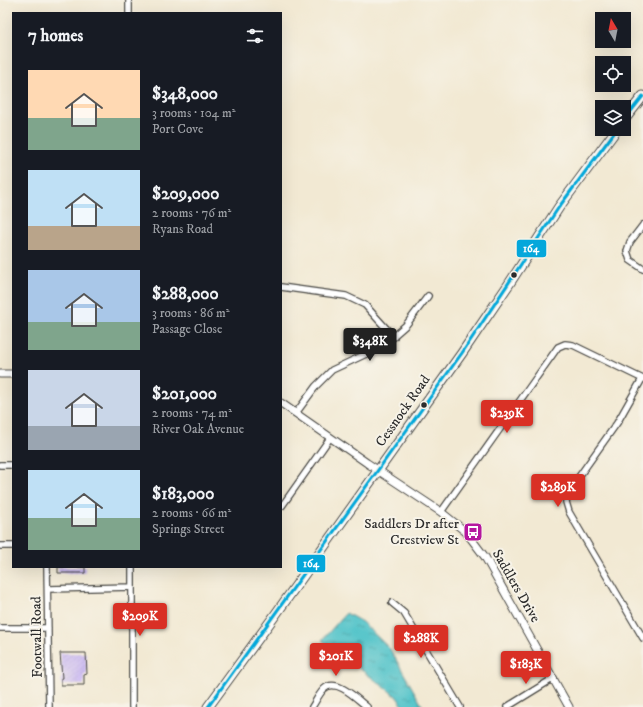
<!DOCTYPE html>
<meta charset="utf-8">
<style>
body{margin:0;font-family:"IM FELL DW Pica",serif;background:#20242c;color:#f1f3f6;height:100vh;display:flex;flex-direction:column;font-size:15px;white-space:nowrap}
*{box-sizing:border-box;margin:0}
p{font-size:13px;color:#9ea1a6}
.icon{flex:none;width:22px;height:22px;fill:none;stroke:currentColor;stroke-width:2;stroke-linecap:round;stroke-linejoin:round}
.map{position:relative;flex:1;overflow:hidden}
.details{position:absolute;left:12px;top:12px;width:270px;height:556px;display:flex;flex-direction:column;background:#171b24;border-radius:0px;box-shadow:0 4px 16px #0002}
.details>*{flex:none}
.needle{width:26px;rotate:350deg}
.controls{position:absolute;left:595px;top:12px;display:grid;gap:8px}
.controls a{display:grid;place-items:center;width:36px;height:36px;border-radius:0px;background:#171b24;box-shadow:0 4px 16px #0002;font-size:20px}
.price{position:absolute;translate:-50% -34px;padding:0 9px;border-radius:4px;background:#d93025;color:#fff;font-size:13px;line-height:26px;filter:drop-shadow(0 1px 2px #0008)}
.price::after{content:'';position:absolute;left:50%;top:24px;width:12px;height:9px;margin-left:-6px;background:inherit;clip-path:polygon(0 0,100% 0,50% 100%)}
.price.active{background:#222;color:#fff}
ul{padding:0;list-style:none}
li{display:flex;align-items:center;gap:12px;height:100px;padding:0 16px}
li span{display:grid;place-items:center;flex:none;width:112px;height:80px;border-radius:0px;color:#555}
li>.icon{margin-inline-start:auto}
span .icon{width:48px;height:48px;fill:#fffc;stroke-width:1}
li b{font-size:17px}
h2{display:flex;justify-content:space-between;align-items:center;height:48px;padding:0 16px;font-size:17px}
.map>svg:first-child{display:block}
</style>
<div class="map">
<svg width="643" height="707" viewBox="0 0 643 707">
<defs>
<pattern id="water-ripples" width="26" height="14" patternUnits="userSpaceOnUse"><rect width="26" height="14" fill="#57c5ca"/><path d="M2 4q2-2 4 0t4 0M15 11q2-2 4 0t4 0" fill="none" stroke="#48a0a4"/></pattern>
<pattern id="building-hatch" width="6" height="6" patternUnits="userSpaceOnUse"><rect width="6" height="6" fill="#c4b0f5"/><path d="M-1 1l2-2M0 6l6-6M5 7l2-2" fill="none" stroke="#9f8fc7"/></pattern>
</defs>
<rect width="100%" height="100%" fill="#f7f3e8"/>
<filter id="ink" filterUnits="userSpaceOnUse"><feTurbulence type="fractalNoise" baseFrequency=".025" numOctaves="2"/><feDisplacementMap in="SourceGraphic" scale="8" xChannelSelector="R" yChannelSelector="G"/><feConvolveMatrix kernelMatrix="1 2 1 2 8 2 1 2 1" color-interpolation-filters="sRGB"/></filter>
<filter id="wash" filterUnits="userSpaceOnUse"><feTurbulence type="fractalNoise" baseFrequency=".012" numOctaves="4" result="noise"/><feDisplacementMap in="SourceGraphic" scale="16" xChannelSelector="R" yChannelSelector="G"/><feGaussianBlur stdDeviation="0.9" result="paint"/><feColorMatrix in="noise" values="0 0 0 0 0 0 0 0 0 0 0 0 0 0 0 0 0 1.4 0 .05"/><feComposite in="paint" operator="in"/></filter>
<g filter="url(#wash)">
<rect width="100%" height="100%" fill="#f2e9d3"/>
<path fill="url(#water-ripples)" stroke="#41787a" d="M 346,613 L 362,622 L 390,649 L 423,707 L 404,707 L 396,696 L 322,640 Z"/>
<g id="blocks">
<path fill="url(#building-hatch)" d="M 58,567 L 85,567 L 85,573 L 58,573 Z
M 60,653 L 86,653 L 87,674 L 84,675 L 84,685 L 61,685 L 61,678 L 62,678 Z"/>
</g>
</g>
<g filter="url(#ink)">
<use href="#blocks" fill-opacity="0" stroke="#494844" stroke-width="1"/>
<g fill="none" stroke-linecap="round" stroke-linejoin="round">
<g stroke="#494844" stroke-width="8">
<path id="minor" d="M 129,0 L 129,13
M 643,225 L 630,242 L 627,251 L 630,260 L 643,269
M 281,287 L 346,296 L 365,305 L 394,337
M 642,379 L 617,423 L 568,492 L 566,502 L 569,512 L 643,638
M 296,413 L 316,386 L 332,370 L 381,347 L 406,325 L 428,296
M 0,465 L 13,465
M 282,506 L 330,438
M 441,512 L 558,347 L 565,344 L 573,345 L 643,379
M 0,546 L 13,546
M 47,567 L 49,707
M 132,567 L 132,707
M 48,589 L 132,587
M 392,603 L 404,613 L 460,707
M 0,628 L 48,628
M 312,707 C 316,701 319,694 324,689 C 336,677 357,699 367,707
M 507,707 L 554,678"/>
</g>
<g stroke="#494844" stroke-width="9">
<path id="tertiary" d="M 0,374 L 13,374
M 281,403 L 367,463 L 441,512 L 466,532 L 485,557 L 569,707"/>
</g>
<g stroke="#494844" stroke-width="11">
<path id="primary" d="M 624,120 L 643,96
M 208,707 L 273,618 L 462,353 L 509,284 L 559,207 L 617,129"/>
</g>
<use href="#minor" stroke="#fff" stroke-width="5.5"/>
<use href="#tertiary" stroke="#fff" stroke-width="7"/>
<use href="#primary" stroke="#fff" stroke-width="9"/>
<g stroke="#f7f3e8" stroke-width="6">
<path id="bus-1" d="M 624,120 L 643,96
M 208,707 L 462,353 L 559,207 L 617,129"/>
</g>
<use href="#bus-1" stroke="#04a7db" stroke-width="3"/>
</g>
</g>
<defs>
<g id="bus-square" transform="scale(1)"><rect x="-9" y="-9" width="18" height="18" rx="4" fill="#b5179e" stroke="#f7f3e8"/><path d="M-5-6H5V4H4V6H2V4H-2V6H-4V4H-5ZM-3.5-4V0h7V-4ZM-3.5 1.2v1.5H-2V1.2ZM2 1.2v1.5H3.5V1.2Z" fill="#fff"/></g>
</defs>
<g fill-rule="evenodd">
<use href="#bus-square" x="473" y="532"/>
</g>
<g fill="#2b2b2b" stroke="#f7f3e8" stroke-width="1.5">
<circle cx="514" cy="275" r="3.5"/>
<circle cx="424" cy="405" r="3.5"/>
</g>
<g text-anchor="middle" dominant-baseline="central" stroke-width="4" stroke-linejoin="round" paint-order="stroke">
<g font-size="14" fill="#2b2b2b" stroke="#f7f3e8">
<text transform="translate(403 411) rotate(-55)">Cessnock Road</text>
<text transform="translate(516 586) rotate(60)">Saddlers Drive</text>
<text transform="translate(37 637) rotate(-91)">Footwall Road</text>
</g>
<g font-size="14" fill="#2b2b2b" stroke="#f7f3e8" text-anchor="end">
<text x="459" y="524">Saddlers Dr after<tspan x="459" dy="16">Crestview St</tspan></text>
</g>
</g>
<g stroke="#f7f3e8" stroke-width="1.5">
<rect x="516" y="239" width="31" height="19" rx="4" fill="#04a7db"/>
<rect x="296" y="554" width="30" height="19" rx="4" fill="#04a7db"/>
</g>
<g font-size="11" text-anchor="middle" font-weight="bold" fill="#fff">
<text x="531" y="252">164</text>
<text x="311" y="567">164</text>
</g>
</svg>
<div class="controls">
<a><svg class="needle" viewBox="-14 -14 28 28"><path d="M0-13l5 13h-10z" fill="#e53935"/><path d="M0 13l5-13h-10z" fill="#9ea1a6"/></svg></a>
<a><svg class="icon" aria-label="locate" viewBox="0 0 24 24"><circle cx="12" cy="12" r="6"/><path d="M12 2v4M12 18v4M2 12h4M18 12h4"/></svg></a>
<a><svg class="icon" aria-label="layers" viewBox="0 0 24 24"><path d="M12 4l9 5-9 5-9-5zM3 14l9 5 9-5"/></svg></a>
</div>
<b class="price active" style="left:370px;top:362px">$348K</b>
<b class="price" style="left:507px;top:434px">$239K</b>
<b class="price" style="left:558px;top:508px">$289K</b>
<b class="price" style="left:140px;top:637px">$209K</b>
<b class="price" style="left:421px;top:659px">$288K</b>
<b class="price" style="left:336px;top:677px">$201K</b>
<b class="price" style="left:526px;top:685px">$183K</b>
<section class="details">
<h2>7 homes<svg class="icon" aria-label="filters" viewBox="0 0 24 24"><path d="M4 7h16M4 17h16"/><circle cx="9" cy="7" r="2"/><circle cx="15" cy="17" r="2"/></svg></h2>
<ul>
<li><span style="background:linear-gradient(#ffd9b3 60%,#7fa58c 0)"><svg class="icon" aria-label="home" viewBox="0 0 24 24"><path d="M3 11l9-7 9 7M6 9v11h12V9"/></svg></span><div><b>$348,000</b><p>3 rooms · 104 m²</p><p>Port Cove</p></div></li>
<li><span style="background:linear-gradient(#bfe0f5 70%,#b9a48a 0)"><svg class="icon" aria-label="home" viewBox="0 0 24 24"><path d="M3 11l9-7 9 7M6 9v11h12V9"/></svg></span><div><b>$209,000</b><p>2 rooms · 76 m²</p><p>Ryans Road</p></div></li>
<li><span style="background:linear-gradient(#a9c7e8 65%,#7fa58c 0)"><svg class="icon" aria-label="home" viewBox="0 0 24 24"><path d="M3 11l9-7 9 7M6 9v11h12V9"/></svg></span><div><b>$288,000</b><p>3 rooms · 86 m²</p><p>Passage Close</p></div></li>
<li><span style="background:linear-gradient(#c9d6e8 70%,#9aa5b1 0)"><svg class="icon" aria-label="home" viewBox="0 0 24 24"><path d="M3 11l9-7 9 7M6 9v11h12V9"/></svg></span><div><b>$201,000</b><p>2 rooms · 74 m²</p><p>River Oak Avenue</p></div></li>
<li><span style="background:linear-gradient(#bfe0f5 60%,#7fa58c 0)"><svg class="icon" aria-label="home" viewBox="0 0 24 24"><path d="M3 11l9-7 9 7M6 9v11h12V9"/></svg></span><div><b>$183,000</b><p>2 rooms · 66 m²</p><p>Springs Street</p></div></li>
</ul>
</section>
</div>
